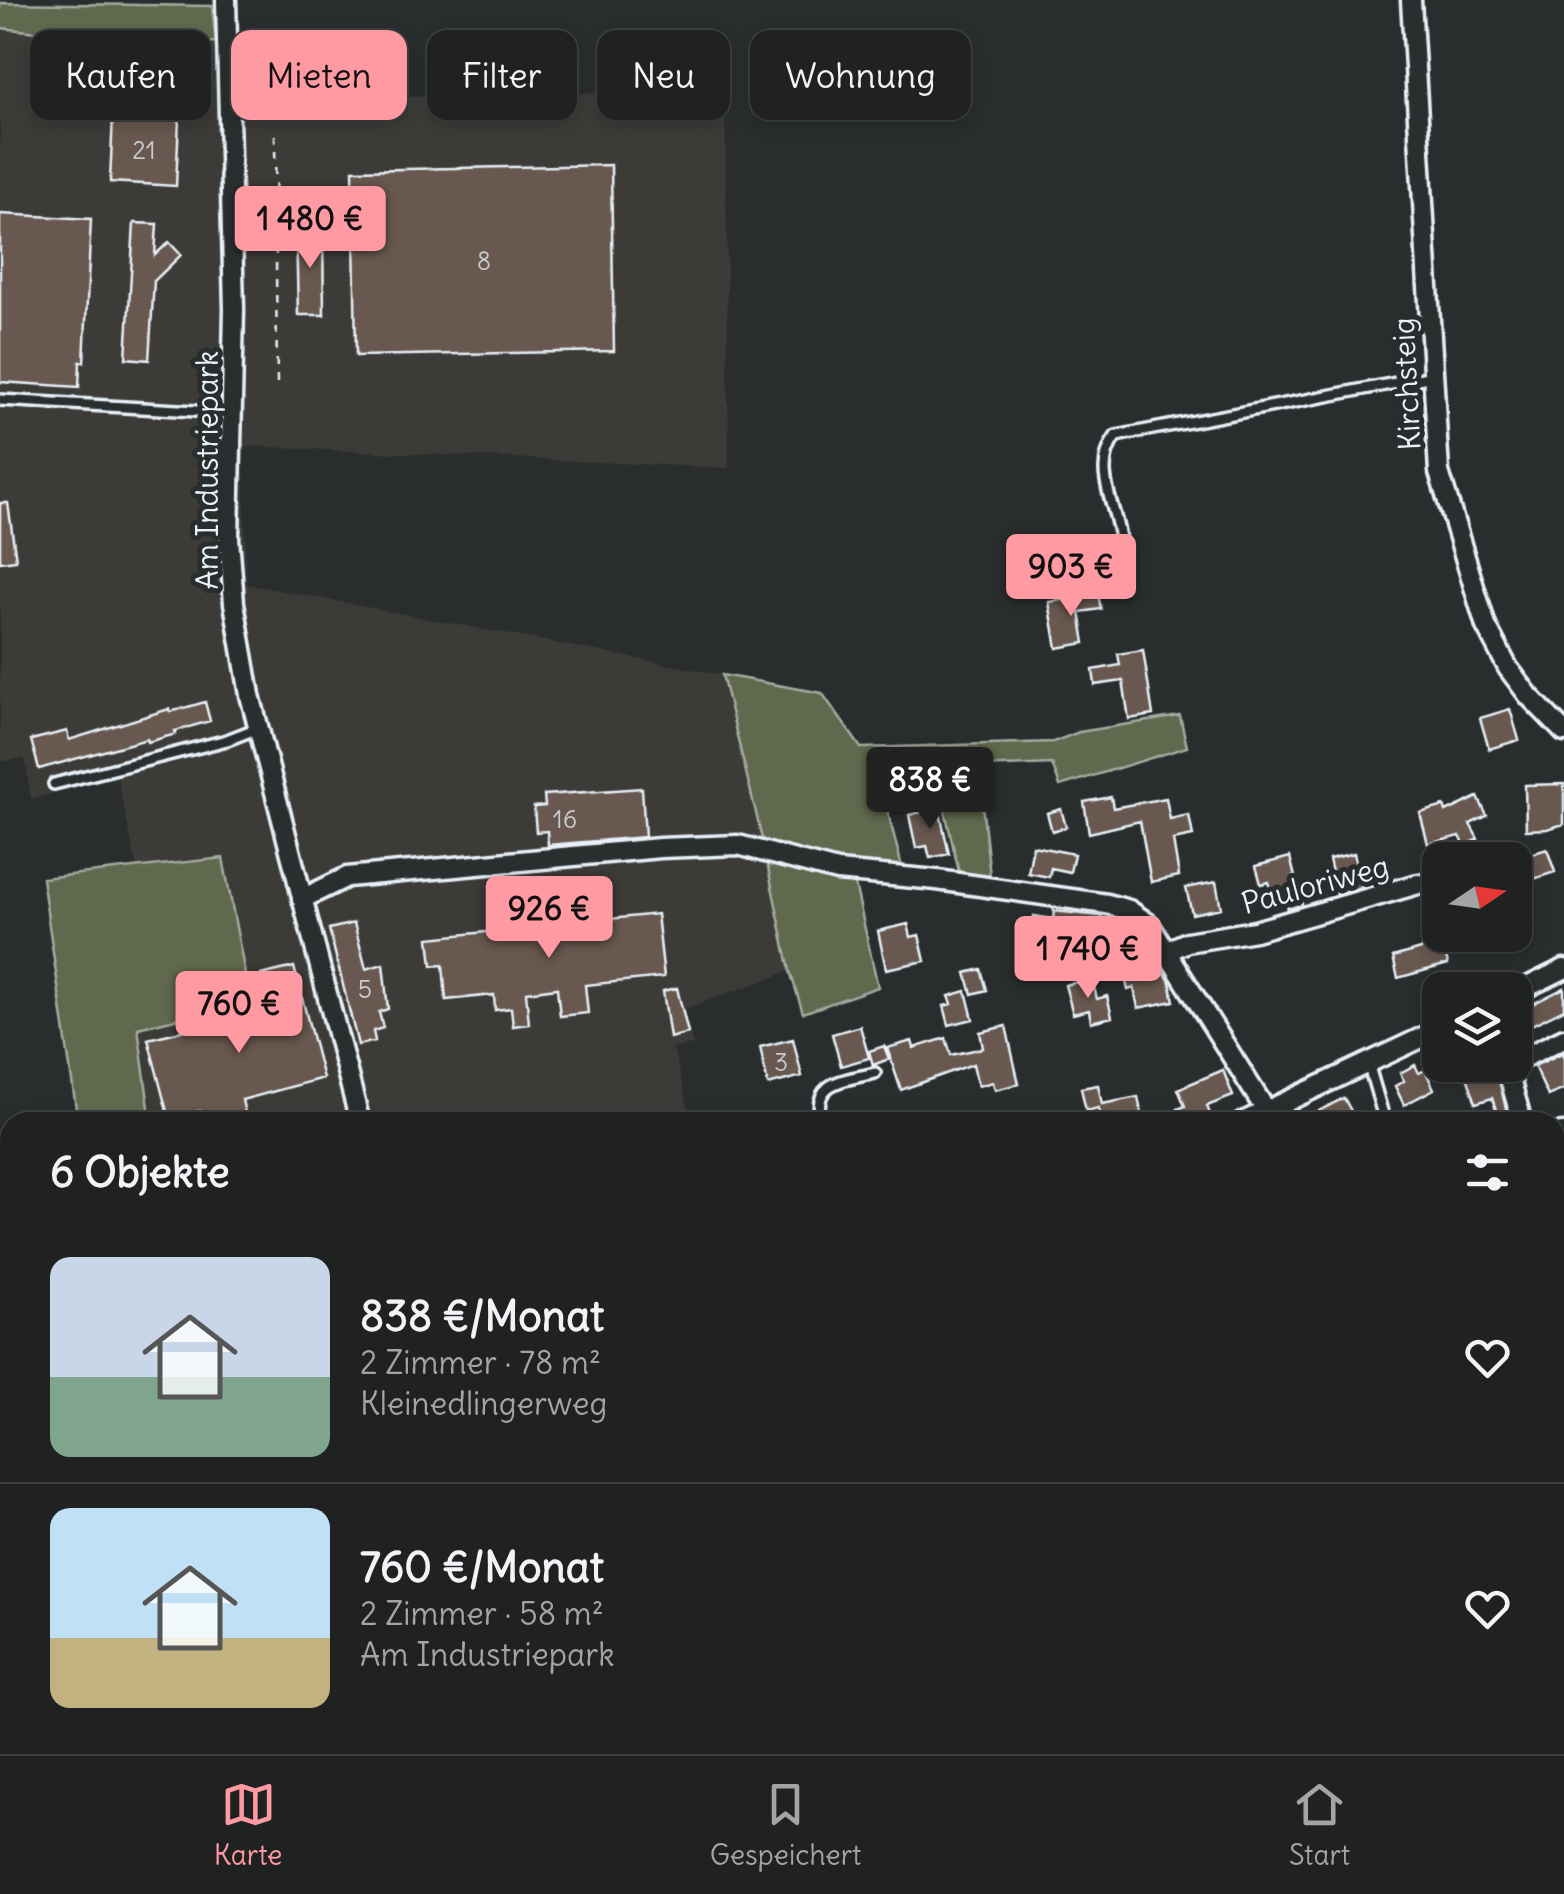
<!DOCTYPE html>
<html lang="de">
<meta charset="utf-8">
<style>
body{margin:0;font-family:Delius,sans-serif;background:#282a2a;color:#f1f3f6;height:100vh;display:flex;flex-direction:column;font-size:38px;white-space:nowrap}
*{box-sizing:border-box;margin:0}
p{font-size:32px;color:#a2a4a5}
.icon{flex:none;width:55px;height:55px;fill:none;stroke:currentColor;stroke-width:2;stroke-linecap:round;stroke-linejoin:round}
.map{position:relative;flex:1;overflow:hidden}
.details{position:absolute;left:0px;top:1112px;width:1565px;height:642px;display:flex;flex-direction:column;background:#202222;border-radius:30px 30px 0 0;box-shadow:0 5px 15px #0003,0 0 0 2px #3d3f40}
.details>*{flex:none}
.guide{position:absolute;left:30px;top:30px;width:1000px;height:90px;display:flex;gap:20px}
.needle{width:65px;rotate:77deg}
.controls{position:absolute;left:1422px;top:842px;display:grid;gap:20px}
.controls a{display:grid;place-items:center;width:110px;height:110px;border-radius:20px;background:#202222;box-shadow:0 5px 15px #0003,0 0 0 2px #3d3f40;font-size:50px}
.price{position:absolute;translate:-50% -85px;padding:0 22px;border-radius:10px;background:#ff9aa2;color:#111;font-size:32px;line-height:65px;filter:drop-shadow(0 2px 5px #0008)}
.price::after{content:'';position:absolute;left:50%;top:60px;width:30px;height:22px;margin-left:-15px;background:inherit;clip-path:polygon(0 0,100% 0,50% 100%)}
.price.selected{background:#222;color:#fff}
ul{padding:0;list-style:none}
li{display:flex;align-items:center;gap:30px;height:250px;padding:0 50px}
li+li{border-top:2px solid #3d3f40}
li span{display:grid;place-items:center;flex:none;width:280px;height:200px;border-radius:20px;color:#555}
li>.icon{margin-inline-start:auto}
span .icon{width:120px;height:120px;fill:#fffc;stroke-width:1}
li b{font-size:42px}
h2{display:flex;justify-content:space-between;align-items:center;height:120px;padding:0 50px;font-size:42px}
.chip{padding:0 35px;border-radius:20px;background:#202222;box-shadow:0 5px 15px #0003,0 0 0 2px #3d3f40;font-size:35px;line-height:90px}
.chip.selected{background:#ff9aa2;color:#111}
.menu{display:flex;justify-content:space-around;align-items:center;height:140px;border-top:2px solid #3d3f40;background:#202222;font-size:28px;color:#a2a4a5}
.menu a{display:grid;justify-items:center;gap:5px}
.menu .selected{color:#ff9aa2}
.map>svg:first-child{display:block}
</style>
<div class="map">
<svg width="1564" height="1754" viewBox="0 0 1564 1754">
<rect width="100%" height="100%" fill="#2a2d2e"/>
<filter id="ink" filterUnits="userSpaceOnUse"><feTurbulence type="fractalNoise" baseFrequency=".01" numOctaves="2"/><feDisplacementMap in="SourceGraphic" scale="20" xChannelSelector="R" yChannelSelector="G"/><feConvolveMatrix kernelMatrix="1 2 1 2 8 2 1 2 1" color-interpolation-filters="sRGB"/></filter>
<g filter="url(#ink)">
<path fill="#3d3a38" d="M 7,28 L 166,45 L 260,40 L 267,99 L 725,90 L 729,468 L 244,446 L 246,584 L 722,675 L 758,821 L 790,971 L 684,1009 L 693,1045 L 673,1048 L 692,1122 L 151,1122 L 138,1028 L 223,858 L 137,868 L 117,777 L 31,799 L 25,758 L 0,762 L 0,34 Z
M 0,1289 L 10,1290 L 10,1374 L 0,1374 Z"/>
<path fill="#60674d" stroke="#a4aca2" stroke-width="2.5" d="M 0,3 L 212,6 L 216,42 L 166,45 L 0,28 Z
M 722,675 L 822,693 L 861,748 L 1053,742 L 1079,732 L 1180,716 L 1187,747 L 1060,786 L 1052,764 L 978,767 L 991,885 L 961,881 L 934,763 L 876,765 L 903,871 L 850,862 L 878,987 L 803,1013 L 790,971 L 758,821 Z
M 223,858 L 250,1001 L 138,1028 L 151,1122 L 78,1122 L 42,878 Z"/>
<path fill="#68594f" stroke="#e8f1f8" stroke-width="2.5" d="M 113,115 L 179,119 L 176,186 L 110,182 Z
M 611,165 L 614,351 L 356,356 L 353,170 Z
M 0,214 L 91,219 L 84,362 L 80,362 L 79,387 L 0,382 Z
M 134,223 L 157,224 L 155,255 L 169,242 L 181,255 L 154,281 L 149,360 L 126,358 Z
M 323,227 L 324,315 L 298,315 L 296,228 Z
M 0,503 L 8,503 L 16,560 L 0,562 Z
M 1098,594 L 1101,609 L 1080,612 L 1085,643 L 1057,648 L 1049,602 Z
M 1143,650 L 1153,715 L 1129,719 L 1123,681 L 1095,685 L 1093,670 L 1120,665 L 1118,654 Z
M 205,702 L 210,721 L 175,731 L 176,734 L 148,742 L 147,739 L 39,769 L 31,740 L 67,731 L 69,740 L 169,709 L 170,712 Z
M 1510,709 L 1519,740 L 1489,749 L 1480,718 Z
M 1564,784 L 1564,824 L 1547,829 L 1526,830 L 1525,785 Z
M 642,788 L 645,837 L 548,845 L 547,831 L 536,832 L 534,807 L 545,806 L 544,795 Z
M 1111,797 L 1113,808 L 1166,798 L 1170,819 L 1189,815 L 1193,836 L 1173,840 L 1179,876 L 1151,882 L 1140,821 L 1089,833 L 1084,802 Z
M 1478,797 L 1487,816 L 1470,824 L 1478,839 L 1465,846 L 1460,836 L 1428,844 L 1420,813 L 1444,806 L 1446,812 Z
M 939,808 L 949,854 L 930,858 L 927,846 L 916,848 L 909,815 Z
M 1061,809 L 1066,827 L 1052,831 L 1047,813 Z
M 1033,846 L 1074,854 L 1070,872 L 1051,868 L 1049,877 L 1028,873 Z
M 1547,849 L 1555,872 L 1515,885 L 1515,859 Z
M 1354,853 L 1362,887 L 1337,894 L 1329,859 Z
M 1290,857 L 1302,905 L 1288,909 L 1283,891 L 1272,893 L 1269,882 L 1261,884 L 1256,866 Z
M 1216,882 L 1221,908 L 1192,914 L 1186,888 Z
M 1054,911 L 1101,916 L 1105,926 L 1083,933 L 1067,931 L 1064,952 L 1029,946 L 1034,916 L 1053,919 Z
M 657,914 L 664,977 L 585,985 L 588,1013 L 560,1016 L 557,988 L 526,992 L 529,1024 L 513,1026 L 511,1008 L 495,1010 L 494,995 L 446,1000 L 443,965 L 432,966 L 429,938 Z
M 354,923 L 366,969 L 383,964 L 388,1009 L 379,1012 L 383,1028 L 373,1031 L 375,1041 L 358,1045 L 329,929 Z
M 908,924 L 911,937 L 919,935 L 925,961 L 886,969 L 878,931 Z
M 1452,935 L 1504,935 L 1504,938 L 1446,956 L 1448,964 L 1398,978 L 1393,957 L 1453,940 Z
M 294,967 L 323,1078 L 242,1100 L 247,1122 L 203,1122 L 200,1111 L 169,1119 L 148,1039 L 269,1010 L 261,975 Z
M 1159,967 L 1161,974 L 1165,973 L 1170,982 L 1174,1001 L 1138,1008 L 1134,988 L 1128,990 L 1124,974 Z
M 981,969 L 987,990 L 972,994 L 966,973 Z
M 1092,979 L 1097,999 L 1107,996 L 1112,1017 L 1091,1022 L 1089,1010 L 1073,1014 L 1065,985 Z
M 677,988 L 688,1033 L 670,1038 L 663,991 Z
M 1564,988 L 1564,1009 L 1515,1033 L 1515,1013 Z
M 966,991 L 973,1019 L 949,1025 L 944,1006 L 952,1004 L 949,996 Z
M 860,1026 L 869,1058 L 841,1066 L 832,1034 Z
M 1006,1026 L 1019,1084 L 995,1090 L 993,1082 L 978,1086 L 973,1064 L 901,1090 L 887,1048 L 912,1041 L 914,1048 L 946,1038 L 951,1055 L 983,1048 L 980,1032 Z
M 793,1039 L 802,1076 L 768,1085 L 760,1047 Z
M 884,1046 L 889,1059 L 873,1065 L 869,1051 Z
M 1564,1052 L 1564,1089 L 1548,1096 L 1534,1066 Z
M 1415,1065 L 1419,1073 L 1425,1070 L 1434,1089 L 1404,1105 L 1395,1086 L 1404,1081 L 1400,1073 Z
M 1463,1065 L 1496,1065 L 1509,1122 L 1500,1122 L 1492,1098 L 1476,1103 Z
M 1223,1070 L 1233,1096 L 1207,1106 L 1210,1114 L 1183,1122 L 1178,1109 L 1185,1106 L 1178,1089 Z
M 1098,1085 L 1102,1104 L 1138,1097 L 1143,1122 L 1101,1122 L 1098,1108 L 1086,1111 L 1081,1088 Z
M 1344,1098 L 1357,1122 L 1318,1122 L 1313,1114 Z"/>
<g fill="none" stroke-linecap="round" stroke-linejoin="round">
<g stroke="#e8f1f8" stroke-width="16">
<path id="service" d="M 0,400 L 232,413
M 1115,588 C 1118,575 1122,562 1121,549 C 1120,509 1089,472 1116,436 L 1433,376
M 54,784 L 227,740 L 258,728
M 1368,1063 L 1384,1118
M 821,1122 C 811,1080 843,1081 875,1073
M 245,1751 L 254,1745"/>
</g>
<g stroke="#e8f1f8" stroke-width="25">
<path id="minor" d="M 226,0 L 234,309 L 229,538 L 234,603 L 250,695 L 360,1122
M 1411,0 L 1439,472 L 1486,626 L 1508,668 L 1529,696 L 1564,732
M 302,899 L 347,877 L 660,848 L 738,845 L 837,871 L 937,880 L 1107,904 L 1129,910 L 1149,924 L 1267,1112
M 1168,951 L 1187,942 L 1255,931 L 1418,884
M 1515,993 L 1564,969
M 1515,1062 L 1564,1038
M 1512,1065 L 1509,1075 L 1522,1122
M 1243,1122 L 1440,1029
M 1555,1134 L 1564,1133
M 1555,1287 L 1564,1287
M 0,1477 L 10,1473
M 0,1588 L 10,1628
M 1555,1649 L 1564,1647
M 39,1745 L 41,1754
M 298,1745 L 305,1754
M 581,1745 L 586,1754
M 1098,1745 L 1103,1754
M 701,1754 L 714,1745
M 1294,1754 L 1311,1745"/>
</g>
<g stroke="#e8f1f8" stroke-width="35">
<path id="primary" d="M 0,1387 L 10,1387
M 1555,1401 L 1564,1402"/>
</g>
<path stroke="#e8f1f8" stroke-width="2.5" stroke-dasharray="8 8" stroke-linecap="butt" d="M 275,135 L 277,388
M 1555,1426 L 1564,1426"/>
<use href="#service" stroke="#2a2d2e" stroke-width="9"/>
<use href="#minor" stroke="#2a2d2e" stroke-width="18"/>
<use href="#primary" stroke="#736b52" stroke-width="28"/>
</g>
</g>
<g text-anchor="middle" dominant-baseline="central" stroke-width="10" stroke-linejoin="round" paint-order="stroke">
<g font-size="25" fill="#c8cbce">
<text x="144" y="150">21</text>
<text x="484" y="261">8</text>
<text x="565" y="819">16</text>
<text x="365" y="989">5</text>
<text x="781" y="1062">3</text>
</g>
<g font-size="30" fill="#e8f1f8" stroke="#2a2d2e">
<text transform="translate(1406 384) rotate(-93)">Kirchsteig</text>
<text transform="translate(207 470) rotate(-90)">Am Industriepark</text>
<text transform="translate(1315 884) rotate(-15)">Pauloriweg</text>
</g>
</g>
</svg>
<div class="controls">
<a><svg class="needle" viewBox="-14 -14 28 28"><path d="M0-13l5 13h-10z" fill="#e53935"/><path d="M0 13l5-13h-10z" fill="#a2a4a5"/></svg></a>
<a><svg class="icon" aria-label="layers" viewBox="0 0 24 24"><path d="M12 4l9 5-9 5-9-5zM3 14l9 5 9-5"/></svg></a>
</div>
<b class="price" style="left:310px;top:271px">1 480 €</b>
<b class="price" style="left:1071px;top:619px">903 €</b>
<b class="price selected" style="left:930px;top:832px">838 €</b>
<b class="price" style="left:549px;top:961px">926 €</b>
<b class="price" style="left:1088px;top:1001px">1 740 €</b>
<b class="price" style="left:239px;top:1056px">760 €</b>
<div class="guide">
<a class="chip">Kaufen</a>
<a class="chip selected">Mieten</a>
<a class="chip">Filter</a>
<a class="chip">Neu</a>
<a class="chip">Wohnung</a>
</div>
<section class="details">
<h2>6 Objekte<svg class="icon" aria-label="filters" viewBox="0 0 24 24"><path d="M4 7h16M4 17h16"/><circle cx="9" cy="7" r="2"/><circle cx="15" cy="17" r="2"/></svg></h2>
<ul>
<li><span style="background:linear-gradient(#c9d6e8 60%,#7fa58c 0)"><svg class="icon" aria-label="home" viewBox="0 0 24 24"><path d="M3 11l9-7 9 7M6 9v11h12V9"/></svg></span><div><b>838 €/Monat</b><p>2 Zimmer · 78 m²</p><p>Kleinedlingerweg</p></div><svg class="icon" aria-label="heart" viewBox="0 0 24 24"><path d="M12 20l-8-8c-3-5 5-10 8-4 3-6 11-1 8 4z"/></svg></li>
<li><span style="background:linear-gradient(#bfe0f5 65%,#c2b280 0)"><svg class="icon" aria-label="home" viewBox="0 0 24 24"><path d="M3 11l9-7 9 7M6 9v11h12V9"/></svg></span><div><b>760 €/Monat</b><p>2 Zimmer · 58 m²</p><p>Am Industriepark</p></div><svg class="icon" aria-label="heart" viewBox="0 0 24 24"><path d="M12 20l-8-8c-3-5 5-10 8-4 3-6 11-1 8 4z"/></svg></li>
</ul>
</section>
</div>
<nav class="menu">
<a class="selected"><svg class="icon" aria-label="map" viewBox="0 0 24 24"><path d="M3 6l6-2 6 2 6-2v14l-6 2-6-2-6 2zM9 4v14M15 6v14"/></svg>Karte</a>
<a><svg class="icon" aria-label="saved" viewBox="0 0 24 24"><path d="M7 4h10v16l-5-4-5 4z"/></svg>Gespeichert</a>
<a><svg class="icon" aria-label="home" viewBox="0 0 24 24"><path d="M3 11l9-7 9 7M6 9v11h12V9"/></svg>Start</a>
</nav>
